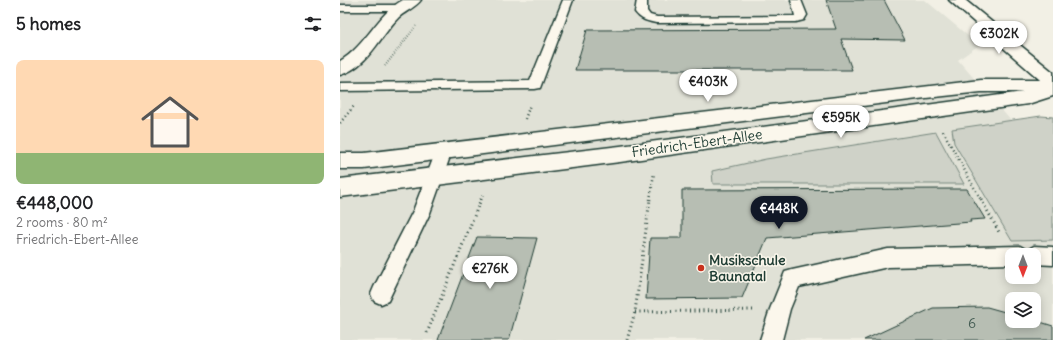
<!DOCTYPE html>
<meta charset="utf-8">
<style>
body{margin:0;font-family:Delius,sans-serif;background:#f2f2f2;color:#202124;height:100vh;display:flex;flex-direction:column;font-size:15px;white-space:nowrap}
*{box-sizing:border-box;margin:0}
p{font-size:13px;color:#757577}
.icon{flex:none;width:22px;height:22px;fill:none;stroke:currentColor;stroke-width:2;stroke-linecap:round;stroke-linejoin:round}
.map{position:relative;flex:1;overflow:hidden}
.side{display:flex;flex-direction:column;background:#fff;width:340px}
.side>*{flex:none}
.needle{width:26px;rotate:180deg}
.controls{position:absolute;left:665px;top:248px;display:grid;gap:8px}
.controls a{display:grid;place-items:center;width:36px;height:36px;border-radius:8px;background:#fff;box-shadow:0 2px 10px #0003;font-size:20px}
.price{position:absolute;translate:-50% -34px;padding:0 9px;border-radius:14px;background:#fff;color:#222;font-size:13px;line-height:26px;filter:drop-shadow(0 1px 2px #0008)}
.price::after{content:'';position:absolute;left:50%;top:24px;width:12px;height:9px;margin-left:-6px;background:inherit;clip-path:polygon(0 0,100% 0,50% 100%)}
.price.selected{background:#111827;color:#fff}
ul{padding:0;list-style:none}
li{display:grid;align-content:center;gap:8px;height:212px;padding:0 16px}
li+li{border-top:1px solid #e0e0e0}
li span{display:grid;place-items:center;height:124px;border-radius:8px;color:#555}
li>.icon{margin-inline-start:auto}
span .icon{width:72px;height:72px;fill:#fffc;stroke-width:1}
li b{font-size:17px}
h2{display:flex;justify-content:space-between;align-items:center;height:48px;padding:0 16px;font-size:17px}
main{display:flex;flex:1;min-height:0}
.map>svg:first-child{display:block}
</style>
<main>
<section class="side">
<h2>5 homes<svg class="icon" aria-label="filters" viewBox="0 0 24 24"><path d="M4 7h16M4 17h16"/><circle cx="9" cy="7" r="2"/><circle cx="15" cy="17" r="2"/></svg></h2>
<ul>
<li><span style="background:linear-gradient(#ffd9b3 75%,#8fb573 0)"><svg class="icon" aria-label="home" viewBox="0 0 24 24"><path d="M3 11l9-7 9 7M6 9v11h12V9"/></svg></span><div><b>€448,000</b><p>2 rooms · 80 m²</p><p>Friedrich-Ebert-Allee</p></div></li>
</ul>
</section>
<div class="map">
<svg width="713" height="340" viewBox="0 0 713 340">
<rect width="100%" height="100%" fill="#f2f0e5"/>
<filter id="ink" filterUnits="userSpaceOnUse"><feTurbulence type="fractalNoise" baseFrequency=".025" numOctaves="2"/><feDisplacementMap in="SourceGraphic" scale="8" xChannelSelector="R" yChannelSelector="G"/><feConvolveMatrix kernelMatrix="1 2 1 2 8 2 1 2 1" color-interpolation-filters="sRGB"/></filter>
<g filter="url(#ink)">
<path fill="#e0e1d6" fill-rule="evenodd" d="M 0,0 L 585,0 L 639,45 L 618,60 L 713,169 L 713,340 L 0,340 ZM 672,255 L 694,255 L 694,277 L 672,277 ZM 672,299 L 694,299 L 694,321 L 672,321 Z"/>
<path fill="#cfd2c8" stroke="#77887e" d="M 701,116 L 713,117 L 713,240 L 672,241 L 614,143 L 612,129 Z
M 596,132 L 624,184 L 373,184 L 372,171 L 426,159 Z"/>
<path fill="#b7beb3" stroke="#1f3d34" d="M 486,0 L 544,0 L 565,40 L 501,39 L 512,70 L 235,70 L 247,30 L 496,29 Z
M 612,189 L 627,189 L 645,219 L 630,220 L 631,222 L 427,238 L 402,298 L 306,299 L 310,238 L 342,238 L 342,190 Z
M 137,237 L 197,238 L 169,340 L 98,340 Z
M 647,307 L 672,314 L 672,321 L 694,320 L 713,326 L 713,340 L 524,340 L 593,308 Z"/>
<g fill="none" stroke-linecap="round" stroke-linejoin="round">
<g stroke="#1f3d34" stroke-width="3">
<path id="lane" d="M 223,0 L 233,0 L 200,88 L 195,89 L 0,91 L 0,83 L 190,81 Z
M 297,0 L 307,0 L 307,11 L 310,15 L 317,17 L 455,16 L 451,0 L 461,0 L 467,15 L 464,20 L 456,22 L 316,23 C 307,21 301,20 295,12 Z
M 0,5 L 59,5 L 64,8 L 59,11 L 0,11 Z
M 104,145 L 109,147 L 112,151 L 90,213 L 48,301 L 41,304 L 34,301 L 31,294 L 34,287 L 73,211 L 96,151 L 99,147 Z
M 680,246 L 687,250 L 694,246 L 713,247 L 713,265 L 694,264 L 694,255 L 672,255 L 672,264 L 548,267 L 459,287 L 450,309 L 442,340 L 420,340 L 430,309 L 445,272 L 452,270 L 548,249 Z"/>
</g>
<g stroke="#1f3d34" stroke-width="3">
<path id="street" d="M 63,0 L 81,0 C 76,7 66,11 59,17 C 40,36 28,67 0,75 L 0,61 C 26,46 37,14 63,0 Z
M 609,0 L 625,0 L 713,72 L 713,88 L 707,86 Z"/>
</g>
<g stroke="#1f3d34" stroke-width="3">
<path id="secondary" d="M 641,80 L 702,80 L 709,82 L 710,84 L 713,83 L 713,96 L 688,104 L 280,162 L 0,197 L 0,179 L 280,146 L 683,92 L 641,92 L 586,98 L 24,169 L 0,169 L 0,153 L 24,153 Z"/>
</g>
<path stroke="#1f3d34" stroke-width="2" stroke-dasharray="0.5 2" stroke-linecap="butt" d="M 45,66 L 76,26"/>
<path stroke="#1f3d34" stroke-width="2.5" stroke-dasharray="1 3" stroke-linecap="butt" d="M 185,119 L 190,105
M 0,123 L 14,106
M 603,131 L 641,200
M 141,200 L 143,195
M 310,200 L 314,173"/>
<path stroke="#1f3d34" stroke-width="3" stroke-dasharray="1 3.5" stroke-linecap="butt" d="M 641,199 L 659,232
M 295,312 L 414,310
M 87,333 L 141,199
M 287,340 L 295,312 L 310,199"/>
<use href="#lane" fill="#fbf7ec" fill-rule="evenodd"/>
<use href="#street" fill="#fbf7ec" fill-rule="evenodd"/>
<use href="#secondary" fill="#fbf7ec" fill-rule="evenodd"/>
</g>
</g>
<circle fill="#c8321e" stroke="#fbf7ec" stroke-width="1.5" cx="361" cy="268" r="4"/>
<g text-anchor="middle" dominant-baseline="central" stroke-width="3" stroke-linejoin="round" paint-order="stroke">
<g font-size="14" fill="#1f3d34" stroke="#fbf7ec">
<text transform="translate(357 143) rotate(-8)">Friedrich-Ebert-Allee</text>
</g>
<g font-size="14" font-weight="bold" fill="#1f3d34" stroke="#fbf7ec" text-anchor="start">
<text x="369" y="260">Musikschule<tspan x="369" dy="16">Baunatal</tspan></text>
</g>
<g font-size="14" fill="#455d54">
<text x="632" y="323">6</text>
</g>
</g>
</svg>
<div class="controls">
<a><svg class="needle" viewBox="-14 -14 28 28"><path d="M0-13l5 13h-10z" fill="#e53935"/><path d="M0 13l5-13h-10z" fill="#757577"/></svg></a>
<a><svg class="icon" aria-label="layers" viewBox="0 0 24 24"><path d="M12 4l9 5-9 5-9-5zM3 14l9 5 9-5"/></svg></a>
</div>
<b class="price" style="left:659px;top:55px">€302K</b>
<b class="price" style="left:368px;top:103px">€403K</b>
<b class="price" style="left:501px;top:139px">€595K</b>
<b class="price selected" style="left:439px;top:230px">€448K</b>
<b class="price" style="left:150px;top:290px">€276K</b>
</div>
</main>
